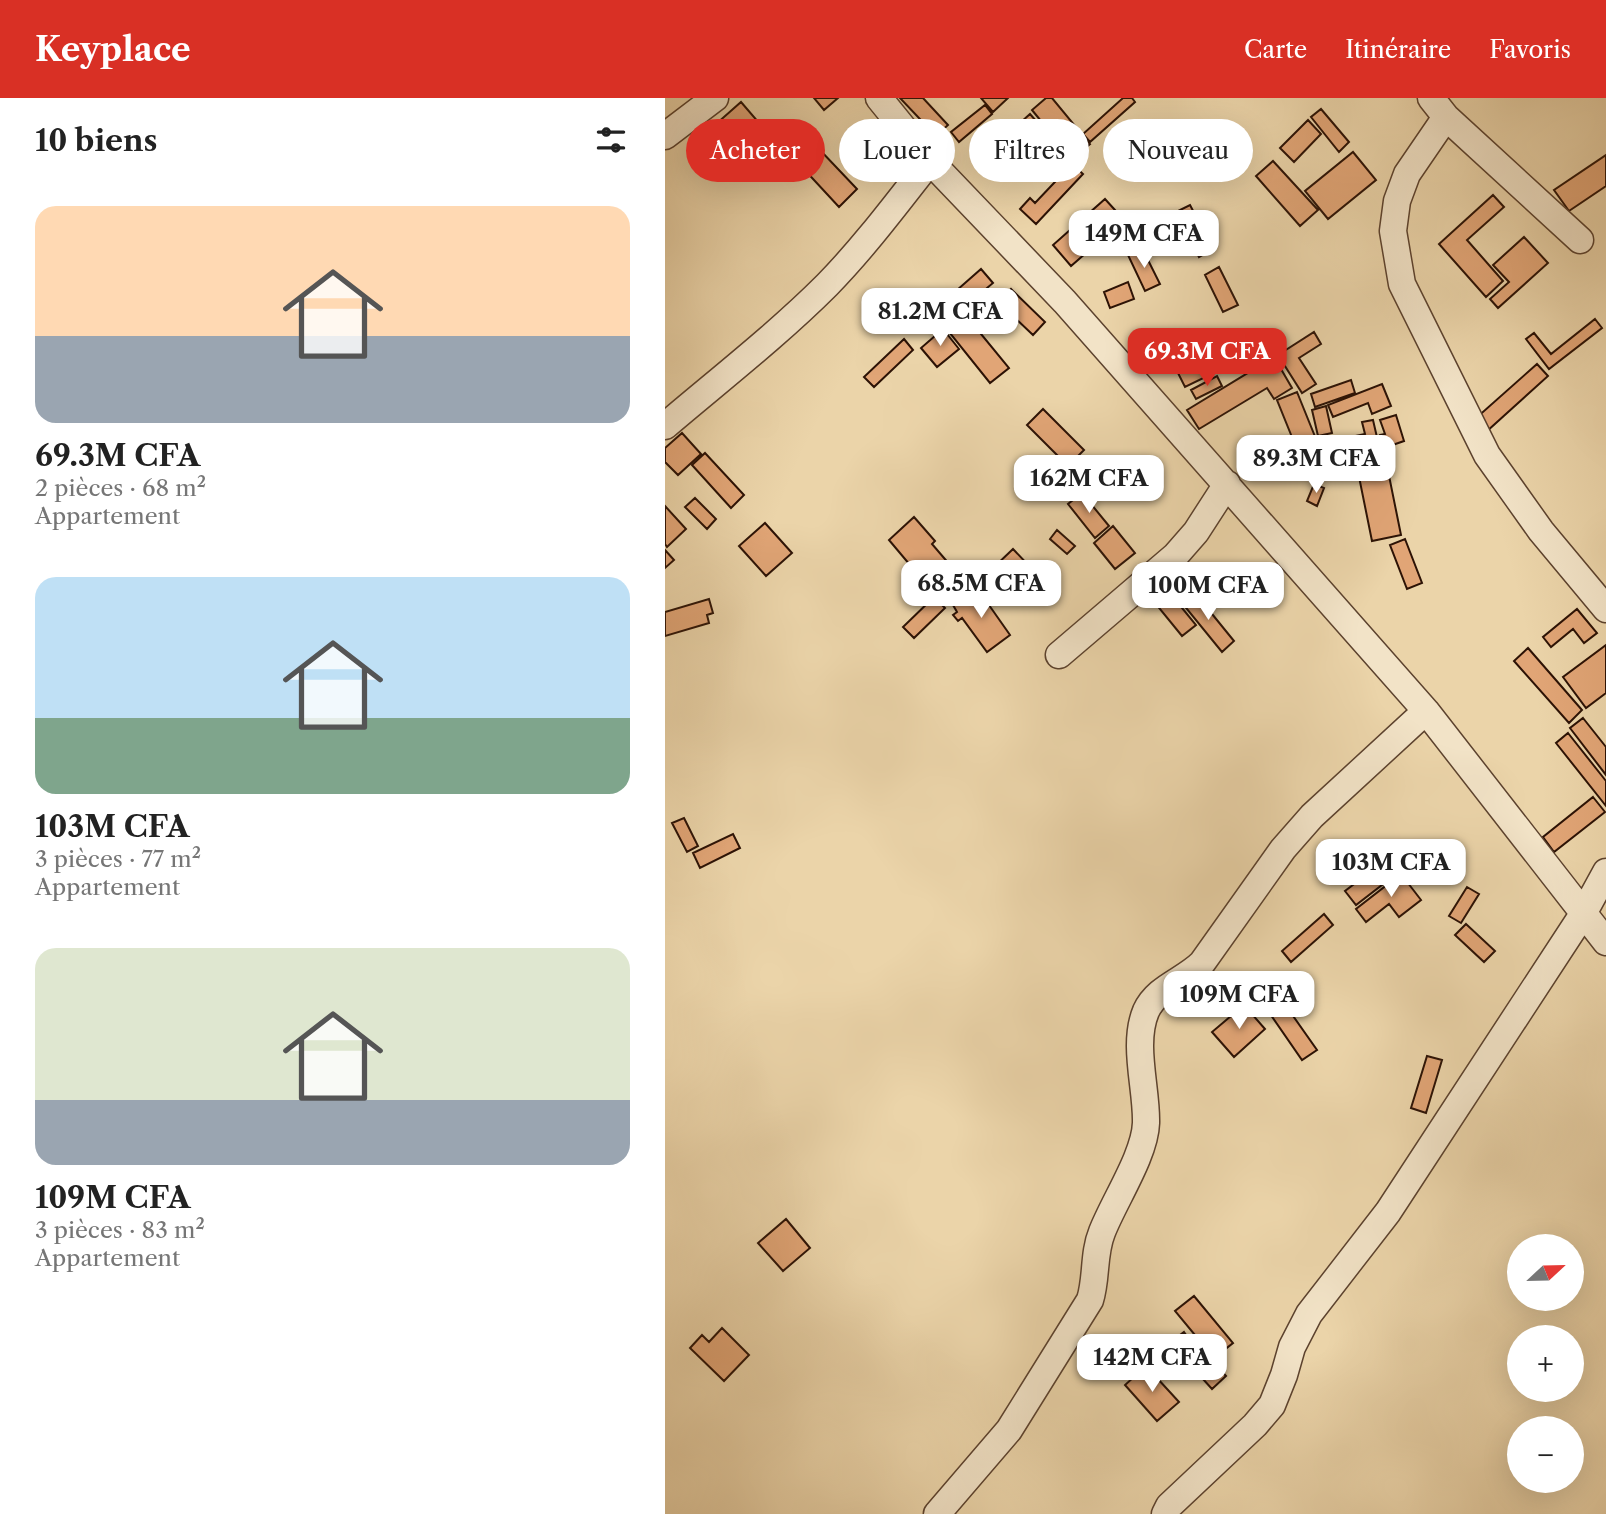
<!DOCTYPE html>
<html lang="fr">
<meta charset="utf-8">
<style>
body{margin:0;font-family:"Libre Caslon Text",serif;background:#f2f2f2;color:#222;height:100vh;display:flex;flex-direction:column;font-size:26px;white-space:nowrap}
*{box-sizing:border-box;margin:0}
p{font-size:23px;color:#767676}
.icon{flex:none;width:38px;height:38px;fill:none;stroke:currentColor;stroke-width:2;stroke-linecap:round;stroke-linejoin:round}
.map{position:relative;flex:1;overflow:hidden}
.drawer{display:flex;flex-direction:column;background:#fff;width:665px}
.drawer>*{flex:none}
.guide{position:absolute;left:21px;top:21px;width:665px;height:63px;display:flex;gap:14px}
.needle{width:46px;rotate:68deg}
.tools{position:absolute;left:842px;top:1136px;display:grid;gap:14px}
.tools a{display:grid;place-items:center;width:77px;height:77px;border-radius:50%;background:#fff;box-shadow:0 7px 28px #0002;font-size:35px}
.price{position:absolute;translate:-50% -60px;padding:0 16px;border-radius:14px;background:#fff;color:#222;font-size:23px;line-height:46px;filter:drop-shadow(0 2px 4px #0008)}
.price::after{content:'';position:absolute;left:50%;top:42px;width:21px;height:16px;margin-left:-10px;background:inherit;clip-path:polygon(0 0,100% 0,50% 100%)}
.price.selected{background:#d93025;color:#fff}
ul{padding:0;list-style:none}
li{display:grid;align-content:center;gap:14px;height:371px;padding:0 35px}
li span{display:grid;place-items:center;height:217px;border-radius:21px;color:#555}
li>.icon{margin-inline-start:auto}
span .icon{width:126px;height:126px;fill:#fffc;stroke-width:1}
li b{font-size:30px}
h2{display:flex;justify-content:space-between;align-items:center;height:84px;padding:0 35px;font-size:30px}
.chip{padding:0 24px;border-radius:32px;background:#fff;box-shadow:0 7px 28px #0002;font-size:24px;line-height:63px}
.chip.selected{background:#d93025;color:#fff}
header{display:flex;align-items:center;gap:42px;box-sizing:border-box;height:98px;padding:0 35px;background:#d93025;color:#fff}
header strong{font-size:33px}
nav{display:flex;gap:38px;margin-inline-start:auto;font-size:24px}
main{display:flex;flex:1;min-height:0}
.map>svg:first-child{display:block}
</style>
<header>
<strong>Keyplace</strong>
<nav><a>Carte</a><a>Itinéraire</a><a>Favoris</a></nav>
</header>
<main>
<section class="drawer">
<h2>10 biens<svg class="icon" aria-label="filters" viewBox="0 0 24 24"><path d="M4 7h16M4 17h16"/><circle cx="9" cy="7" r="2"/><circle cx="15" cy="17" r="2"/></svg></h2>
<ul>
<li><span style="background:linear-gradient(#ffd9b3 60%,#9aa5b1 0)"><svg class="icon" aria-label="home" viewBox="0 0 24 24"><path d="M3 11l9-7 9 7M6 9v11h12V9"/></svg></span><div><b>69.3M CFA</b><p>2 pièces · 68 m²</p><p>Appartement</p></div></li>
<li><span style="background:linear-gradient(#bfe0f5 65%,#7fa58c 0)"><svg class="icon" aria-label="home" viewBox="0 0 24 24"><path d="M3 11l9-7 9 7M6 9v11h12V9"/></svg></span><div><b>103M CFA</b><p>3 pièces · 77 m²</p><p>Appartement</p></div></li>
<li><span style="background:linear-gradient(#dfe7d0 70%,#9aa5b1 0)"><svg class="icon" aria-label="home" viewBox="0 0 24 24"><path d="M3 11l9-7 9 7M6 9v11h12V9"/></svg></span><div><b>109M CFA</b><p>3 pièces · 83 m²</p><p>Appartement</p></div></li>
</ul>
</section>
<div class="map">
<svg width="941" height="1416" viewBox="0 0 941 1416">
<rect width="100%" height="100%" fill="#ebd4a9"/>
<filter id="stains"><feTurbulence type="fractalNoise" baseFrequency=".00286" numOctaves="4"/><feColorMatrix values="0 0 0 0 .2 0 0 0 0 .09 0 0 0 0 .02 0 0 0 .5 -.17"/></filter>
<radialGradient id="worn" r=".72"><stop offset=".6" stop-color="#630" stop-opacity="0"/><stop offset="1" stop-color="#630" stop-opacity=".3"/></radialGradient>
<path fill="#e1a576" stroke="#2c1205" stroke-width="2" d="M 149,0 L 173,0 L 159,12 Z
M 235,0 L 258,0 L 283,27 L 271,38 Z
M 316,0 L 343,0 L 328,14 Z
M 381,0 L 387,0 L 425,46 L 407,61 L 367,12 Z
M 458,0 L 467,0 L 470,4 L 425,44 L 418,36 Z
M 76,4 L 112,46 L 87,68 L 51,26 Z
M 320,7 L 327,16 L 294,44 L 286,34 Z
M 656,11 L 684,44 L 674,54 L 646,19 Z
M 365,16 L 403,60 L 383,78 L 345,34 Z
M 643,22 L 656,36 L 629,64 L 615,50 Z
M 526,37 L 534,49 L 509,66 L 501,54 Z
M 154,51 L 192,91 L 174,109 L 136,68 Z
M 688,54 L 711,82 L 663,121 L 640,93 Z
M 941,57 L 941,88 L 904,113 L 889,92 Z
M 608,63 L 653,112 L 635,128 L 591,78 Z
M 407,66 L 418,76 L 371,126 L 355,111 L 365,100 L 370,105 Z
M 828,97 L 839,109 L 802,142 L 838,183 L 821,199 L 774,146 Z
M 440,101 L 459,122 L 406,168 L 388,147 Z
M 525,107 L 548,151 L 534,159 L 511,114 Z
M 859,139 L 883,165 L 833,210 L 825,201 L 844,184 L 828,167 Z
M 477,150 L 495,186 L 480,193 L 463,157 Z
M 554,169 L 573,207 L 558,214 L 540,177 Z
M 316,171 L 328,185 L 278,227 L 267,214 Z
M 463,184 L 469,201 L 445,210 L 439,194 Z
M 346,191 L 380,224 L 368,237 L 333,204 Z
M 298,214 L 344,270 L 325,285 L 280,229 Z
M 930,221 L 937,230 L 884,271 L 861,241 L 869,235 L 886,256 Z
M 278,231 L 294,251 L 272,269 L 256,250 Z
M 649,234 L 656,246 L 634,260 L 651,286 L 637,295 L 613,257 Z
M 239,241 L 248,252 L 209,289 L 199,279 Z
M 550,255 L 557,271 L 520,289 L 512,273 Z
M 609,259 L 627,290 L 609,301 L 602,290 L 534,331 L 522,312 Z
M 872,266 L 883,278 L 821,334 L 810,321 Z
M 552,278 L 557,288 L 531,301 L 526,292 Z
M 686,282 L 690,295 L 650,309 L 646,296 Z
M 717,286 L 726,308 L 707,316 L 703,305 L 668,319 L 663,307 Z
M 632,294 L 653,346 L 633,354 L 612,302 Z
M 661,308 L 667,335 L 653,338 L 647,312 Z
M 378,311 L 419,352 L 403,368 L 362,327 Z
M 731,317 L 739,343 L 719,350 L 715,337 L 720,336 L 715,322 Z
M 708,322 L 714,348 L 661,360 L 657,345 L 700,336 L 697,324 Z
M 17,335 L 36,356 L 13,377 L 0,364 L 0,350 Z
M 719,353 L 736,437 L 707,443 L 690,359 Z
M 40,355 L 79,397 L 66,410 L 27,367 Z
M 601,356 L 608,366 L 589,379 L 583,370 Z
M 612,357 L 649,361 L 648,376 L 610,373 Z
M 649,386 L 659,390 L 652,408 L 642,403 Z
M 417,395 L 444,428 L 430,440 L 403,406 Z
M 30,400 L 51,421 L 42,431 L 20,409 Z
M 0,408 L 21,431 L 2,449 L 0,446 Z
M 249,419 L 270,443 L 267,446 L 303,488 L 283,505 L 248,464 L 245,467 L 224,442 Z
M 100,425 L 127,455 L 101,478 L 74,448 Z
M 448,428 L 470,455 L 450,471 L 429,445 Z
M 392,432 L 410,448 L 402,456 L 385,441 Z
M 740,441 L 757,485 L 742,491 L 725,447 Z
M 348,451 L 367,471 L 345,491 L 326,472 Z
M 0,452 L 9,462 L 0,470 Z
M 370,478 L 385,497 L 374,506 L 359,487 Z
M 312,490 L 345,537 L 322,554 L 297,520 L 293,523 L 288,517 L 292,514 L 288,507 Z
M 504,494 L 531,527 L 517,538 L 490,505 Z
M 530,495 L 569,543 L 557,554 L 517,505 Z
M 269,499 L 280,510 L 249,540 L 238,529 Z
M 44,501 L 48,515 L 42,517 L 44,525 L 0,538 L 0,514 Z
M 912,511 L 932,535 L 919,545 L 908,531 L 886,549 L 878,539 Z
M 941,547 L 941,595 L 921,610 L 898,579 Z
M 863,550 L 917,612 L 904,625 L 849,563 Z
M 918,620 L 941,649 L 941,677 L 905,630 Z
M 903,635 L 941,683 L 941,708 L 891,645 Z
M 928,699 L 940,714 L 889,754 L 878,739 Z
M 19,720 L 33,748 L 22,754 L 7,725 Z
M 68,736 L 75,750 L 35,770 L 28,755 Z
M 725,759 L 735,773 L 691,807 L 680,793 Z
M 736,776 L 756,802 L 734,819 L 724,806 L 701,824 L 691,811 Z
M 802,789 L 814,796 L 796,825 L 784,818 Z
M 659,816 L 668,827 L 626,864 L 617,853 Z
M 801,826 L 830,853 L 819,864 L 790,837 Z
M 607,888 L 652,952 L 637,962 L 592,897 Z
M 579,907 L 600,931 L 569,959 L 547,934 Z
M 762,958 L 777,962 L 761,1015 L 746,1010 Z
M 121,1121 L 145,1150 L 118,1173 L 93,1145 Z
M 529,1198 L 568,1245 L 549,1260 L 510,1213 Z
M 57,1230 L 84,1257 L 59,1283 L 25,1250 L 37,1237 L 44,1244 Z
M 519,1234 L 532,1252 L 498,1279 L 484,1261 Z
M 542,1257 L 561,1278 L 547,1291 L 528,1270 Z
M 481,1268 L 514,1304 L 492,1323 L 460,1287 Z"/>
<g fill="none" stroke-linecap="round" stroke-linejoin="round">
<g stroke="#5c422e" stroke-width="29">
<path id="minor" d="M 214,0 L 265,63 L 400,204 L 761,613 L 941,844
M 766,0 L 781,19 L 915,142
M 781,19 L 742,76 L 732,103 L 728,133 L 737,186 L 822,357 L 876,433 L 941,511
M 0,38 L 50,0
M 0,328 C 54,282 112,237 162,187 C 200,148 232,105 265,63
M 394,557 L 510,458 L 531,434 L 562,386
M 272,1416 L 344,1332 L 425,1202 C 432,1180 428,1156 437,1134 C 449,1103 480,1057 481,1025 C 482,991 467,946 481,913 C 492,889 519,883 537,865 L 618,751 L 647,718 L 761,613
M 500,1416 L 504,1408 L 590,1327 L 607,1307 L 619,1277 L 627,1249 L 644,1216 L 723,1114 L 918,816 L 941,774"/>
</g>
<use href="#minor" stroke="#f2e3c7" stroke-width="26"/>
</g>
<rect width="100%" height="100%" filter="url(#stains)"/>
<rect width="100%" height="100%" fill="url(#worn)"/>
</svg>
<div class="tools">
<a><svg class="needle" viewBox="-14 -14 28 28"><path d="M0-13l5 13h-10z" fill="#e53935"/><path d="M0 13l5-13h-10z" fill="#767676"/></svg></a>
<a>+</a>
<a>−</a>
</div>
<b class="price" style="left:479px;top:172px">149M CFA</b>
<b class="price" style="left:275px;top:250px">81.2M CFA</b>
<b class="price selected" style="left:542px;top:290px">69.3M CFA</b>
<b class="price" style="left:651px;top:397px">89.3M CFA</b>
<b class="price" style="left:424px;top:417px">162M CFA</b>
<b class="price" style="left:316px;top:522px">68.5M CFA</b>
<b class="price" style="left:543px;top:524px">100M CFA</b>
<b class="price" style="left:726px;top:801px">103M CFA</b>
<b class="price" style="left:574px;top:933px">109M CFA</b>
<b class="price" style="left:487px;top:1296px">142M CFA</b>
<div class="guide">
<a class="chip selected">Acheter</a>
<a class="chip">Louer</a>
<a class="chip">Filtres</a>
<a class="chip">Nouveau</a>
</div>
</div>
</main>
